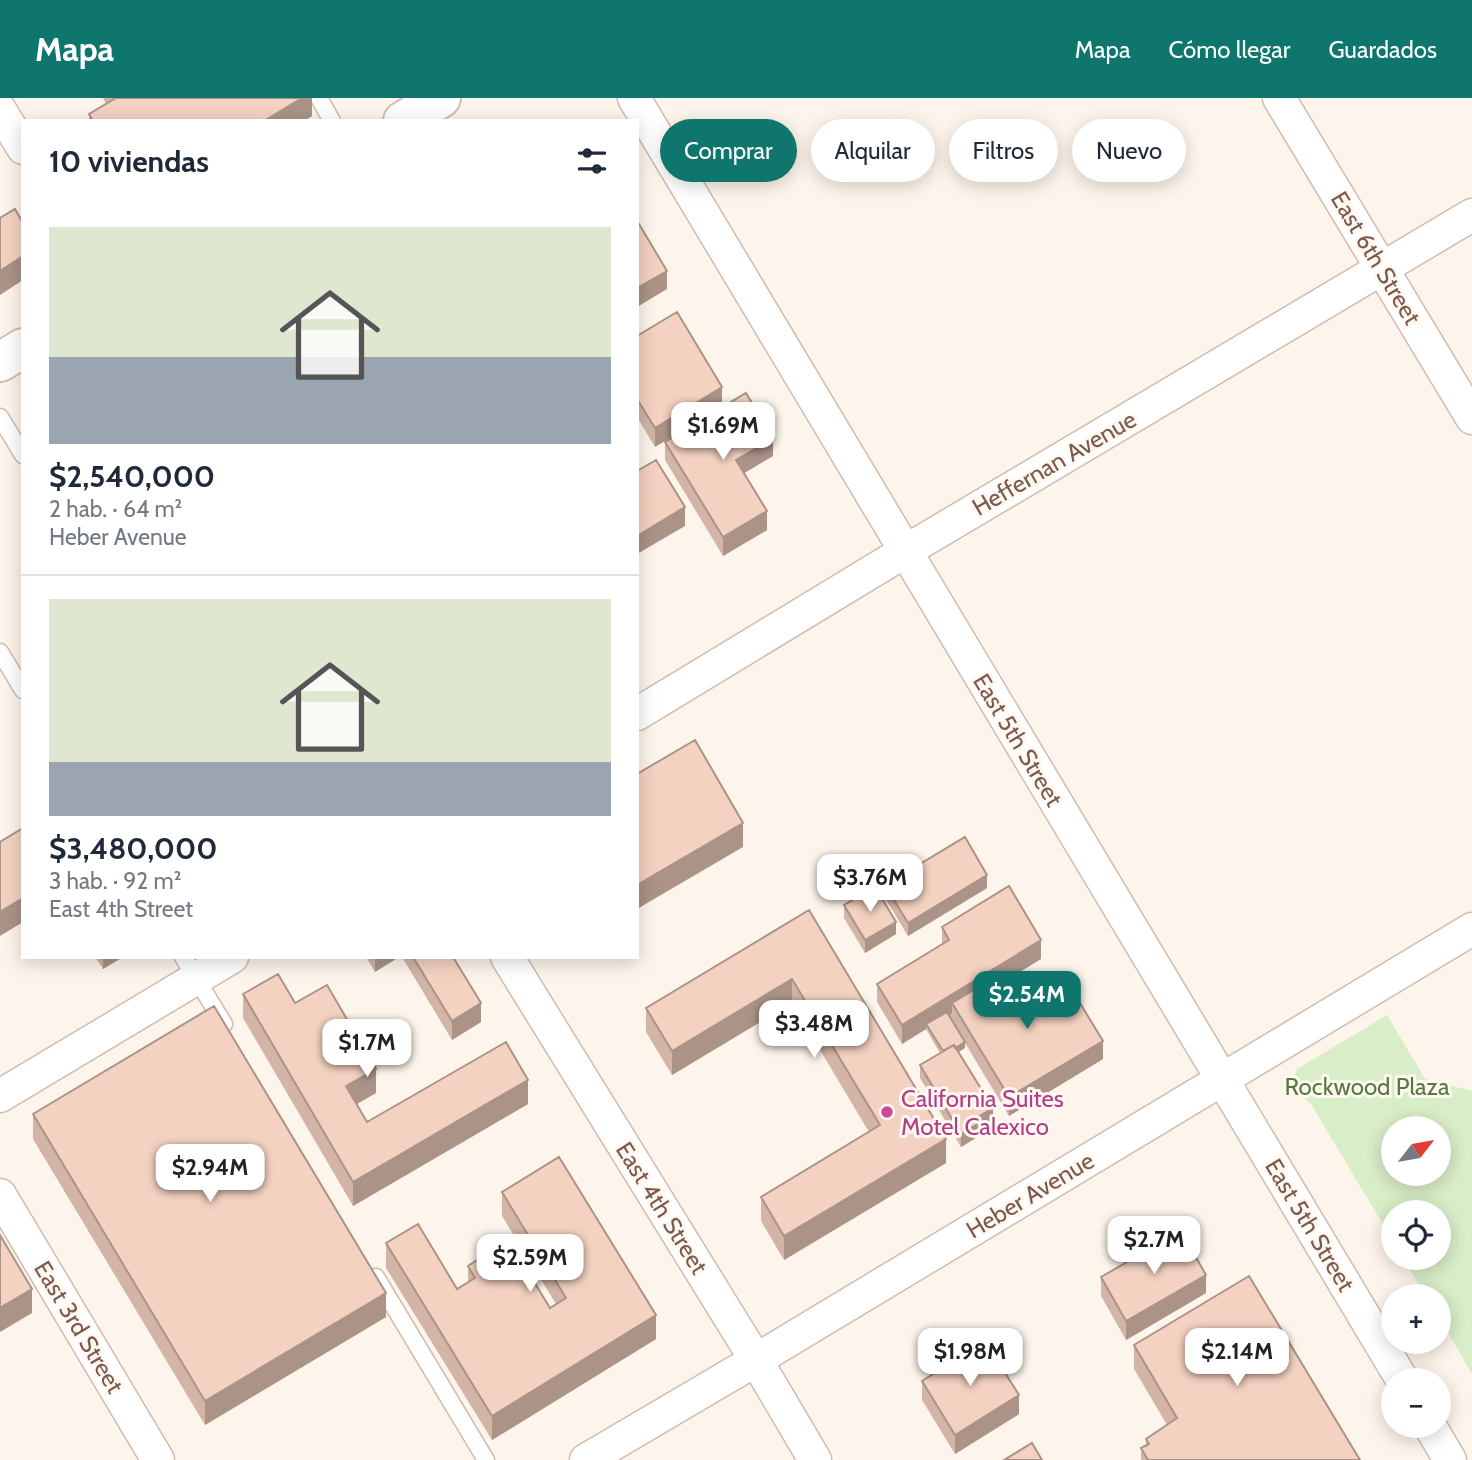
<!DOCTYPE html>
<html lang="es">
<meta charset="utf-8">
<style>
body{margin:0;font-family:Cabin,sans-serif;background:#f6f6f7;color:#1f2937;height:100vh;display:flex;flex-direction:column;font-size:26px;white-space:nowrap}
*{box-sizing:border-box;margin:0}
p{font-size:23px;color:#747a83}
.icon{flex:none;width:38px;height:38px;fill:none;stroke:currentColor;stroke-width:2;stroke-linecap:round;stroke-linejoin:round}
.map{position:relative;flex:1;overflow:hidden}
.details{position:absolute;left:21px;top:21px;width:618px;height:840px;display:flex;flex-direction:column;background:#fff;border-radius:0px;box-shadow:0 4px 18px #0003}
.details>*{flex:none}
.hud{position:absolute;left:660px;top:21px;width:665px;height:63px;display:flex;gap:14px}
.needle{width:46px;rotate:59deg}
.tools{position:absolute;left:1381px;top:1018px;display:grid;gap:14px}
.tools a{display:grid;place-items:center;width:70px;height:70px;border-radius:50%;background:#fff;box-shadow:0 4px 18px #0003;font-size:35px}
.price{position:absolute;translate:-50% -60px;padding:0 16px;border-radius:14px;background:#fff;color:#222;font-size:23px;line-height:46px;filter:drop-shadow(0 2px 4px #0008)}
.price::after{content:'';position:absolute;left:50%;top:42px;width:21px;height:16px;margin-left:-10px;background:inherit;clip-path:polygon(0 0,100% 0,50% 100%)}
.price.current{background:#0f766e;color:#fff}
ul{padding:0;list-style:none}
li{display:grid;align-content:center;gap:14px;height:371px;padding:0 28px}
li+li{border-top:2px solid #e0e1e3}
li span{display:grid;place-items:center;height:217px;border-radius:0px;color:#555}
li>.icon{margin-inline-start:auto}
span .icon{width:126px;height:126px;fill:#fffc;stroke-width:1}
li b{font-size:30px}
h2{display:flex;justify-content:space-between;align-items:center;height:84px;padding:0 28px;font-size:30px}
.pill{padding:0 24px;border-radius:32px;background:#fff;box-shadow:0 4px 18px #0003;font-size:24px;line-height:63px}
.pill.current{background:#0f766e;color:#fff}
header{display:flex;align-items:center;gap:42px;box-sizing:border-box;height:98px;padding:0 35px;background:#0f766e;color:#fff}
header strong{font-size:33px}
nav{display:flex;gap:38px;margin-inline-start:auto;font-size:24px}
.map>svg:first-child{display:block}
</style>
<header>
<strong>Mapa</strong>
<nav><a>Mapa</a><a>Cómo llegar</a><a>Guardados</a></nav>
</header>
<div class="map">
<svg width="1472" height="1362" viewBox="0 0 1472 1362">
<rect width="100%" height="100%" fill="#fdf5eb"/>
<path fill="#d9edc8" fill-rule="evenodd" d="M 1387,917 L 1425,981 L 1472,993 L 1472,1276 L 1439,1219 L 1438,1199 L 1426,1199 L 1403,1160 L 1438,1160 L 1438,1115 L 1393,1115 L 1393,1143 L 1311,1006 L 1291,990 L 1297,971 ZM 1393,1031 L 1438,1031 L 1438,1076 L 1393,1076 Z"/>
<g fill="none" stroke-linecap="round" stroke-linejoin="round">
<g stroke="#d1bbaf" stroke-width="19">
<path id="lane" d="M 319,0 L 332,23
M 0,319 L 23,357
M 0,554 L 23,592
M 183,859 L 224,926
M 376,1179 L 486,1362"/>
</g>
<g stroke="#d1bbaf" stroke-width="35">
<path id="street" d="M 634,0 L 1403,1283
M 1279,0 L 1472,320
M 0,12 L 23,50
M 637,616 L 904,454 L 1472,117
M 507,859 L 756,1262 L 815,1362
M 0,998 L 232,859
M 0,1097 L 158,1362
M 1430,1328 L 1450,1362
M 586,1362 L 756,1262 L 1472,831"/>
</g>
<g stroke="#d7beaf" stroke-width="42">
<path id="secondary" d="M 403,23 L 441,0
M 0,264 L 23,250"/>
</g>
<use href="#lane" stroke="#fff" stroke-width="16"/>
<use href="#street" stroke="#fff" stroke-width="32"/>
<use href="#secondary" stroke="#fff" stroke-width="38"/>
</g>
<path fill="#d2b5a6" d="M 103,0 L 312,0 L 312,18 L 304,23 L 89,23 L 89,16 L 106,6 Z
M 637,238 L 722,308 L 655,349 L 637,319 Z
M 665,344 L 773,358 L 744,375 L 767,432 L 723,458 L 665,362 Z
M 885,787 L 987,790 L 908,838 L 885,800 Z
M 844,807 L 896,836 L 865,855 L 844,820 Z
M 809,812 L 946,1065 L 784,1162 L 761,1123 L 761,1099 L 869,1034 L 792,905 L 672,977 L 646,934 L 646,910 Z
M 942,829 L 1041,861 L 992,891 L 994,896 L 1024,903 L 1103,961 L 1009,1018 L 965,945 L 965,950 L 958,954 L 993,1023 L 979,1031 L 979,1038 L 961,1049 L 920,980 L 920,967 L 940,955 L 926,931 L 902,946 L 877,904 L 877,886 L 942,846 Z
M 95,859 L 123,859 L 103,871 Z
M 366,859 L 399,859 L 375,874 Z
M 402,859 L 453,859 L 481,924 L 452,942 Z
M 243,896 L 295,905 L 376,995 L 357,1006 L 367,1024 L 528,1006 L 353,1108 L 243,920 Z
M 33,1016 L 386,1219 L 205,1327 L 33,1041 Z
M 502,1094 L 656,1241 L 492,1342 L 386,1170 L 386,1145 L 457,1191 L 468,1184 L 468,1168 L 509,1172 L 550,1210 L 556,1206 L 502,1118 Z
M 1101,1179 L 1206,1195 L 1126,1242 L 1101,1198 Z
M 1134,1247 L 1360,1362 L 1141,1362 L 1141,1350 L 1146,1347 L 1146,1341 L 1167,1327 L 1134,1271 Z
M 922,1283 L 1019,1316 L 955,1356 L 922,1302 Z"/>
<path fill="#ab9387" d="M 302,0 L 312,0 L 312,18 L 304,23 L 264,23 Z
M 23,158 L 23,182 L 0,197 L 0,173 Z
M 667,173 L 667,191 L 637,209 L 637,190 Z
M 722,289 L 722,308 L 655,349 L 655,330 Z
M 773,340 L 773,358 L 736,380 L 736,362 Z
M 685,409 L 685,428 L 637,456 L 637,438 Z
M 767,413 L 767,432 L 723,458 L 723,439 Z
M 743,725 L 743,749 L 637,811 L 637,787 Z
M 987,777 L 987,790 L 908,838 L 908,825 Z
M 23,800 L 23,824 L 0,838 L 0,814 Z
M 896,824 L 896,836 L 865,855 L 865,842 Z
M 1041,842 L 1041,861 L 956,912 L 952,905 L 952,915 L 928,929 L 926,926 L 926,931 L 902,946 L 902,927 Z
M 103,859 L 123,859 L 103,871 Z
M 375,859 L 399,859 L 375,874 Z
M 792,881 L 792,905 L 672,977 L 672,953 Z
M 481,905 L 481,924 L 452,942 L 452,923 Z
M 1103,943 L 1103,961 L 1009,1018 L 1009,999 Z
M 965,944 L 965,950 L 945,963 L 945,956 Z
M 376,971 L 376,995 L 346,1012 L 346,988 Z
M 528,982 L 528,1006 L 353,1108 L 353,1084 Z
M 993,1010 L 993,1023 L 979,1031 L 979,1038 L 961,1049 L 961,1036 L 976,1020 Z
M 946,1041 L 946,1065 L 784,1162 L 784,1138 Z
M 1206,1177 L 1206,1195 L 1126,1242 L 1126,1223 Z
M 32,1191 L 32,1215 L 0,1234 L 0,1210 Z
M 386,1195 L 386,1219 L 205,1327 L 205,1303 Z
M 656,1217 L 656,1241 L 492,1342 L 492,1318 Z
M 1019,1297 L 1019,1316 L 955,1356 L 955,1337 Z"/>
<path fill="#f4d2c1" stroke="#ab9387" stroke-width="2" d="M 116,0 L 302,0 L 264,23 L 93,23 L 89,16 Z
M 15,111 L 23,125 L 23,158 L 0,173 L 0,120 Z
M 639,126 L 667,173 L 637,190 L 637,127 Z
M 677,214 L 722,289 L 655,330 L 637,301 L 637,238 Z
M 746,295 L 773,340 L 736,362 L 767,413 L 723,439 L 665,344 Z
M 656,362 L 685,409 L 637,438 L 637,373 Z
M 695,642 L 743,725 L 637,787 L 637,676 Z
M 23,730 L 23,800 L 0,814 L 0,744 Z
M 965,739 L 987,777 L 908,825 L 885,787 Z
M 1009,788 L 1041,842 L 902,927 L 877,886 L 949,842 L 942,829 Z
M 875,789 L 896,824 L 865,842 L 844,807 Z
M 809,812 L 946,1041 L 784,1138 L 761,1099 L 880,1027 L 792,881 L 672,953 L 646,910 Z
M 413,859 L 453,859 L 481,905 L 452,923 Z
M 278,876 L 295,905 L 327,887 L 376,971 L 346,988 L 367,1024 L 506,944 L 528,982 L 353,1084 L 243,896 Z
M 1066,882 L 1103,943 L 1009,999 L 952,905 L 987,884 L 994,896 L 1013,885 L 1024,903 L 1046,889 L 1048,893 Z
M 214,908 L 386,1195 L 205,1303 L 33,1016 Z
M 947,914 L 965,944 L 955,950 L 954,947 L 943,953 L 926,926 Z
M 954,947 L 993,1010 L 976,1020 L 979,1025 L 961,1036 L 920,967 Z
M 559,1059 L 656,1217 L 492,1318 L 386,1145 L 418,1126 L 457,1191 L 475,1180 L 468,1168 L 495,1150 L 509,1172 L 522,1164 L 550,1210 L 566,1200 L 502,1094 Z
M 1181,1133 L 1206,1177 L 1126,1223 L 1101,1179 Z
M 0,1137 L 32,1191 L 0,1210 Z
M 1249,1178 L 1360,1362 L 1148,1362 L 1141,1350 L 1149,1346 L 1146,1341 L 1177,1320 L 1134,1247 Z
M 985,1243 L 1019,1297 L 955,1337 L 922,1283 Z
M 1032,1345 L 1042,1362 L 1004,1362 Z"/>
<circle fill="#d1479c" stroke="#fff9f2" stroke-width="2.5" cx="887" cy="1014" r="7"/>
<g text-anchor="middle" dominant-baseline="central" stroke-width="6" stroke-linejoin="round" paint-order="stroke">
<g font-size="24" fill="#7b594c" stroke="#fff9f2">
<text transform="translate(1376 160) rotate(59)">East 6th Street</text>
<text transform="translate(1054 365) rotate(-30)">Heffernan Avenue</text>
<text transform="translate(1018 642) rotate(59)">East 5th Street</text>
<text transform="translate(1030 1097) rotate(-31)">Heber Avenue</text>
<text transform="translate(662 1110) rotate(58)">East 4th Street</text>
<text transform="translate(1310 1127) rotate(59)">East 5th Street</text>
<text transform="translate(79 1229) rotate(59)">East 3rd Street</text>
</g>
<g font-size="24" fill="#567a40" stroke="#fff9f2">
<text x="1367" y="988">Rockwood Plaza</text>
</g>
<g font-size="24" fill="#b23c85" stroke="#fff9f2" text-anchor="start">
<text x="901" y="1000">California Suites<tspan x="901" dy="28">Motel Calexico</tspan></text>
</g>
</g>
</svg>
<div class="tools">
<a><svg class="needle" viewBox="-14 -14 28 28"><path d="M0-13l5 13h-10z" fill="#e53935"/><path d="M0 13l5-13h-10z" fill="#747a83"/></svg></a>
<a><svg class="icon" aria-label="locate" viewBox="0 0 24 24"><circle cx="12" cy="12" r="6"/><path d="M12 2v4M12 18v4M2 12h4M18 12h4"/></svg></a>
<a>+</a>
<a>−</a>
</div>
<b class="price" style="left:723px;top:364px">$1.69M</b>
<b class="price" style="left:870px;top:816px">$3.76M</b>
<b class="price current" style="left:1027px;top:933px">$2.54M</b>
<b class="price" style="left:814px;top:962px">$3.48M</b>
<b class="price" style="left:367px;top:981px">$1.7M</b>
<b class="price" style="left:210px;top:1106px">$2.94M</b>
<b class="price" style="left:1154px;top:1178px">$2.7M</b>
<b class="price" style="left:530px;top:1196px">$2.59M</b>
<b class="price" style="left:970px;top:1290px">$1.98M</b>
<b class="price" style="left:1237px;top:1290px">$2.14M</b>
<div class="hud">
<a class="pill current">Comprar</a>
<a class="pill">Alquilar</a>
<a class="pill">Filtros</a>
<a class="pill">Nuevo</a>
</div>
<section class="details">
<h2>10 viviendas<svg class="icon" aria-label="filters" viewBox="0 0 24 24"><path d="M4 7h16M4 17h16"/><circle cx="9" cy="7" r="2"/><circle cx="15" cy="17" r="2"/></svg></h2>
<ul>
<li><span style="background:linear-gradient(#dfe7d0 60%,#9aa5b1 0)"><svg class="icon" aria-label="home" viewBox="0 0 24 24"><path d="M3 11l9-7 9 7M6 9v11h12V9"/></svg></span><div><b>$2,540,000</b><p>2 hab. · 64 m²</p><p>Heber Avenue</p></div></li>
<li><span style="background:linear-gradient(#dfe7d0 75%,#9aa5b1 0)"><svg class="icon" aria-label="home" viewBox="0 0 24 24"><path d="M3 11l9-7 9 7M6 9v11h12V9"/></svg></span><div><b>$3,480,000</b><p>3 hab. · 92 m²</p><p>East 4th Street</p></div></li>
</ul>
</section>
</div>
